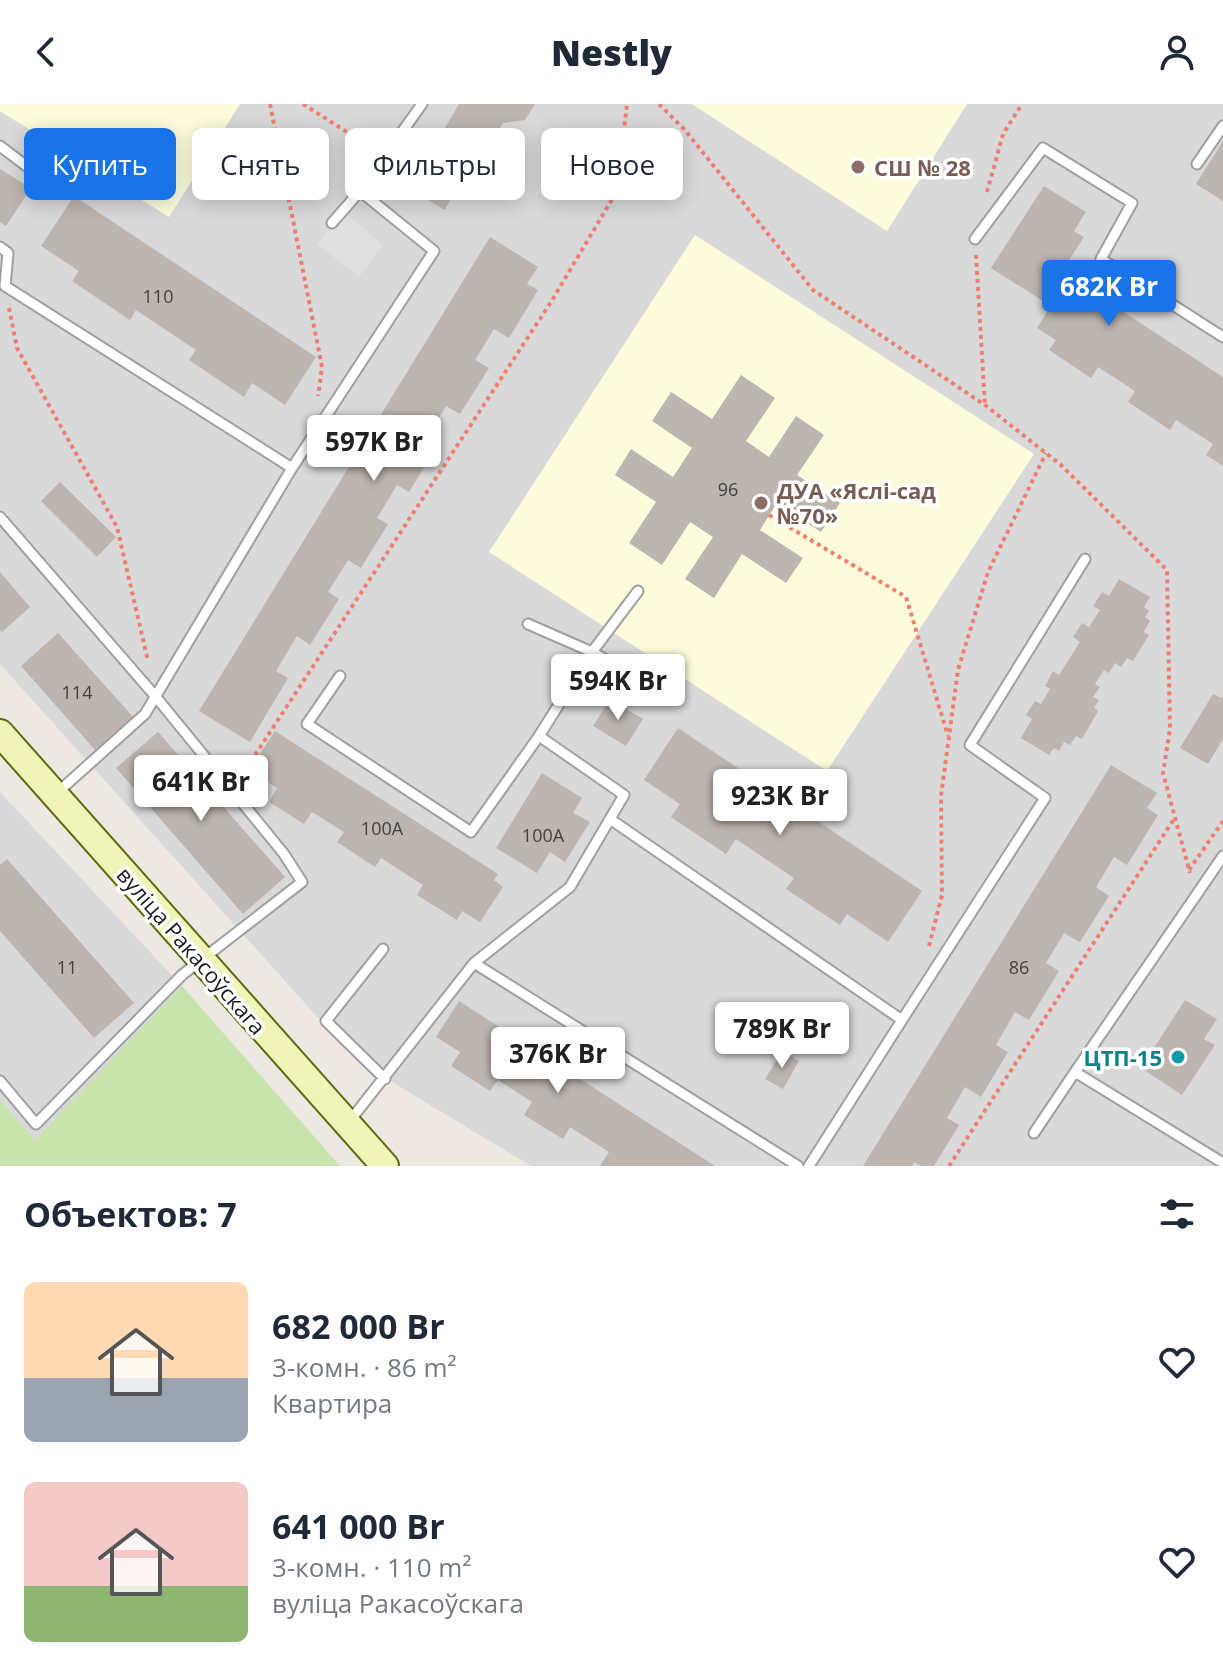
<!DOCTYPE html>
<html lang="ru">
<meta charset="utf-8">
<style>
body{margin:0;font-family:"Open Sans",sans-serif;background:#f2f2f3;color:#1f2937;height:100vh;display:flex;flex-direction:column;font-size:30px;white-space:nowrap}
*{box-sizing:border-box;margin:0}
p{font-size:26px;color:#747a83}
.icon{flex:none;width:44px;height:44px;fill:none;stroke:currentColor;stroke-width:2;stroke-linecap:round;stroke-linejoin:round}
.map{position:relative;height:1062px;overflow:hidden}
.panel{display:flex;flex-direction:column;background:#fff;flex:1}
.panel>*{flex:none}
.guide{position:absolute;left:24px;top:24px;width:800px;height:72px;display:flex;gap:16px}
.price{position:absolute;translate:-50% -68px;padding:0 18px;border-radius:8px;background:#fff;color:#222;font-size:26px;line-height:52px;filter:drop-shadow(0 2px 4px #0008)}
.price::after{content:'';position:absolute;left:50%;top:48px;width:24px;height:18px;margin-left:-12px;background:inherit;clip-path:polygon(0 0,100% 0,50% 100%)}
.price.current{background:#1a73e8;color:#fff}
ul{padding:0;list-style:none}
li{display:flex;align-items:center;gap:24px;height:200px;padding:0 24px}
li span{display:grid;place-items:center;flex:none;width:224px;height:160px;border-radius:12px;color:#555}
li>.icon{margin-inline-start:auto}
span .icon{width:96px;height:96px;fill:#fffc;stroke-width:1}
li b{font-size:34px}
h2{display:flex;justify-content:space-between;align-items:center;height:96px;padding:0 24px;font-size:34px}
.tag{padding:0 28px;border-radius:12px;background:#fff;box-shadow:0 4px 20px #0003;font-size:28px;line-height:72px}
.tag.current{background:#1a73e8;color:#fff}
header{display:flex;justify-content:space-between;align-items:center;height:104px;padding:0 24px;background:#fff;font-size:36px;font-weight:800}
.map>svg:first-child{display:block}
</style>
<header><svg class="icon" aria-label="back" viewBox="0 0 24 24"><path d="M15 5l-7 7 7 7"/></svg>Nestly<svg class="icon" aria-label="person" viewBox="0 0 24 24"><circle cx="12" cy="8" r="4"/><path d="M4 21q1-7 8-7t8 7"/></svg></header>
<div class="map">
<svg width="1223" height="1062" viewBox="0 0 1223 1062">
<rect width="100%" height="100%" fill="#ede9e2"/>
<path fill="#dad9d9" d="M 0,0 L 1223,0 L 1223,1062 L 531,1062 L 357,957 L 0,560 Z
M 0,688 L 182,882 L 35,1037 L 0,996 Z"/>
<path fill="#fcfcdc" d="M 0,0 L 240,0 L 169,113 L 0,7 Z
M 692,0 L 967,0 L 887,127 Z
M 695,131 L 1034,350 L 827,667 L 489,448 Z"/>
<path fill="#c6e4ab" d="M 182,882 L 340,1062 L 0,1062 L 0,996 L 35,1036 Z"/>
<path fill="#e0e0e0" d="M 343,107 L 383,141 L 359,173 L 317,140 Z"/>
<path fill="#bdb5af" d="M 459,0 L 535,0 L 525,16 L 503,19 L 488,43 L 496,56 L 475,90 L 453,90 L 445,106 L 409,85 Z
M 1223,37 L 1223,97 L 1196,80 Z
M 0,65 L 31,84 L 6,122 L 0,118 Z
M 1044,82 L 1086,108 L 1074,127 L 1084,133 L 1058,173 L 1067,178 L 1070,173 L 1223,273 L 1223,362 L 1206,351 L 1213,340 L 1176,316 L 1170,326 L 1128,298 L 1135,287 L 1098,263 L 1091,274 L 1049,246 L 1056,236 L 1037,224 L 1056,194 L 1048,189 L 1043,197 L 991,164 Z
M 74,92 L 316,253 L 285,301 L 252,279 L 244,293 L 189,256 L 196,246 L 136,206 L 130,216 L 72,177 L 79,167 L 41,142 Z
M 490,133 L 538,163 L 527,180 L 538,186 L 509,234 L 494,225 L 475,256 L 489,264 L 460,310 L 446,302 L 426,335 L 437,342 L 409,388 L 397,381 L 377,414 L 388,420 L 361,464 L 348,456 L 328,488 L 339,495 L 310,541 L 297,532 L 276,567 L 288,574 L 250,638 L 199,607 Z
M 741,271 L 775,294 L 746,337 L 769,353 L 796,312 L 824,331 L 797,371 L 840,399 L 821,428 L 777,399 L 760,426 L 803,454 L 786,479 L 742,450 L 714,494 L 685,475 L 713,433 L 690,418 L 662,461 L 629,439 L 656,398 L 615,371 L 631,345 L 673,373 L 692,344 L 652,317 L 671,288 L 712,315 Z
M 60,378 L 116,433 L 97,453 L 41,397 Z
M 0,468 L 30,503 L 2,528 L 0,526 Z
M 1119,475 L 1150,493 L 1144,503 L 1149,507 L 1145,513 L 1150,517 L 1144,528 L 1149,531 L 1133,557 L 1127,554 L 1121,563 L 1115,559 L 1109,569 L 1104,566 L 1095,580 L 1100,583 L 1093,593 L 1099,596 L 1094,604 L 1098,607 L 1082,635 L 1076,632 L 1070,641 L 1064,638 L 1059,647 L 1054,644 L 1049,651 L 1021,634 L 1032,615 L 1026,611 L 1035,597 L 1041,600 L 1050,585 L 1045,582 L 1053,567 L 1059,571 L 1080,538 L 1073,533 L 1082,519 L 1089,523 L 1100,506 L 1093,502 L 1102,488 L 1109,492 Z
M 58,529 L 134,614 L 96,647 L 21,562 Z
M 1213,590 L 1221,594 L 1223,592 L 1223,635 L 1208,660 L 1180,644 Z
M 610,595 L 643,615 L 626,642 L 593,622 Z
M 678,624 L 922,787 L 888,838 L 847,810 L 840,821 L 786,785 L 794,774 L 736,735 L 726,750 L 671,713 L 680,700 L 644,676 Z
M 275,627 L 498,770 L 494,776 L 503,783 L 480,818 L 462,807 L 457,816 L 417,791 L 423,781 L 381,754 L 375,763 L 337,738 L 344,728 L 312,708 L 304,720 L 269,698 L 277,684 L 249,666 Z
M 158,628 L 285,773 L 243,810 L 116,664 Z
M 1111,661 L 1157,689 L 1147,704 L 1158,711 L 1127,761 L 1114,753 L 1096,783 L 1109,792 L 1080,838 L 1064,829 L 1046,859 L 1059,867 L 1029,916 L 1015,908 L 996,941 L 1008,948 L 981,993 L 965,983 L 947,1014 L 959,1021 L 934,1062 L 921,1062 L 914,1058 L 912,1062 L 863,1062 Z
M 542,669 L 582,694 L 573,709 L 590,718 L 565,758 L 550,748 L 537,769 L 496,744 Z
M 7,755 L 134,899 L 94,934 L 0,827 L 0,761 Z
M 1185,896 L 1217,915 L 1204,935 L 1215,941 L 1182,991 L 1141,964 Z
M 459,897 L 715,1062 L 600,1062 L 609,1048 L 570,1023 L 563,1035 L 524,1011 L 532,998 L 498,976 L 490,987 L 451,962 L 460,948 L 436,933 Z
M 782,947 L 799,957 L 783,985 L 765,975 Z"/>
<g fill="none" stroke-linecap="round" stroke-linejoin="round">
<g stroke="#a0a0a0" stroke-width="13">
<path id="service" d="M 0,42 L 41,73
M 1197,60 L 1223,22
M 332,119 L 360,87
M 975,135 L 1043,44 L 1132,99 L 1101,155 L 1223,233
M 0,143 L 8,149 L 5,182 L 292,364
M 0,413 L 156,593 L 284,750 L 302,778 L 182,871 L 36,1020 L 0,977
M 528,520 L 592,548 L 638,487
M 340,572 L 307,620 L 471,728 L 539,632 L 624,691 L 570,783 L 474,859
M 539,632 L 592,548 L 675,595
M 58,688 L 145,610 L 292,364 L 434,147 L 360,87 L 422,0
M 610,715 L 902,916 L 809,1062
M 1223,752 L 1075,968 L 1223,1059
M 383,845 L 326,917 L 385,975
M 902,916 L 1045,694 L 970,641 L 1085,455
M 349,1018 L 474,859 L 798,1062
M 1034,1029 L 1075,968"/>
</g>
<g stroke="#5e690c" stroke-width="30">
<path id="secondary" d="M 0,629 L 385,1062"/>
</g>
<path stroke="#ef8071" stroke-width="4" stroke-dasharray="4 4" stroke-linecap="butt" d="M 270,0 L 322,263 L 318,292
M 303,0 L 372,44
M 659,0 L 684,25 L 813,186 L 985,301 L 1061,361 L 1167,466 L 1170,625 L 1163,669 L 1190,769
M 987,88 L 1003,30 L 1022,0
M 976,151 L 985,301
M 9,204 L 17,244 L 117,423 L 148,557
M 769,411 L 906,493 L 948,632
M 242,671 L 551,198 L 617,87 L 627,0
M 1189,766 L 1223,717
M 929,842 L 942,791 L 941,692 L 958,566 L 988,468 L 1046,349
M 949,1062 L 1174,715"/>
<use href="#service" stroke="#fff" stroke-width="9"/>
<use href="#secondary" stroke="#f0f4b9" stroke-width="26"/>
</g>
<g fill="#8d6e63" stroke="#fff" stroke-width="3">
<circle cx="858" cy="63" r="8"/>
<circle cx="761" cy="399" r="8"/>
</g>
<circle fill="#0f9aa8" stroke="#fff" stroke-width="3" cx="1178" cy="953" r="8"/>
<g text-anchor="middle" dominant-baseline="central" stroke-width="7" stroke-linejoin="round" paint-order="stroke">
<g font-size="18" fill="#444241">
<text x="158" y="192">110</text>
<text x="728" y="385">96</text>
<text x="77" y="588">114</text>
<text x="382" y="724">100А</text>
<text x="543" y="731">100А</text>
<text x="67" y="863">11</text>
<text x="1019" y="863">86</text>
</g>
<g font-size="22" font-weight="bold" fill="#785e54" stroke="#fff" text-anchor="start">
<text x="874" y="63">СШ № 28</text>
<text x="777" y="386">ДУА «Яслі-сад<tspan x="777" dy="25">№70»</tspan></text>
</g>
<g font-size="22" fill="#1c1c1c" stroke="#fff">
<text transform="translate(192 846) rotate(49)">вуліца Ракасоўскага</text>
</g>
<g font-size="22" font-weight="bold" fill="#0d838f" stroke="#fff" text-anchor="end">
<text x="1162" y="953">ЦТП-15</text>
</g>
</g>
</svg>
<b class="price current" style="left:1109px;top:224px">682K Br</b>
<b class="price" style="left:374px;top:379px">597K Br</b>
<b class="price" style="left:618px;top:618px">594K Br</b>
<b class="price" style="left:201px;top:719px">641K Br</b>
<b class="price" style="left:780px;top:733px">923K Br</b>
<b class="price" style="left:782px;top:966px">789K Br</b>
<b class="price" style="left:558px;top:991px">376K Br</b>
<div class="guide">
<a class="tag current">Купить</a>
<a class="tag">Снять</a>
<a class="tag">Фильтры</a>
<a class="tag">Новое</a>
</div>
</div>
<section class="panel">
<h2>Объектов: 7<svg class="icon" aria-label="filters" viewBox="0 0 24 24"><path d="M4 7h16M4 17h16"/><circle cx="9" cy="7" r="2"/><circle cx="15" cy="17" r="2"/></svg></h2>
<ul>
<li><span style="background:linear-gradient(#ffd9b3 60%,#9aa5b1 0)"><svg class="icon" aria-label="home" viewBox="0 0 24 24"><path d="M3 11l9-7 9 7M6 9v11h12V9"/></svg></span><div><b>682 000 Br</b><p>3-комн. · 86 m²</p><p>Квартира</p></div><svg class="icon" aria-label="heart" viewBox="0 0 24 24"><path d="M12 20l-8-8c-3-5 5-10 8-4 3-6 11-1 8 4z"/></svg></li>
<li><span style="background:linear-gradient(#f6c9c9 65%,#8fb573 0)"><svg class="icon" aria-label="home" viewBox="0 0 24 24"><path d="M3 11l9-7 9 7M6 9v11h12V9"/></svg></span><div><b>641 000 Br</b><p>3-комн. · 110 m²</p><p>вуліца Ракасоўскага</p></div><svg class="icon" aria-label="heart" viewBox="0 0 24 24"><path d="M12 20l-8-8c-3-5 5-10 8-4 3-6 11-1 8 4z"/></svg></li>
</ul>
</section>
